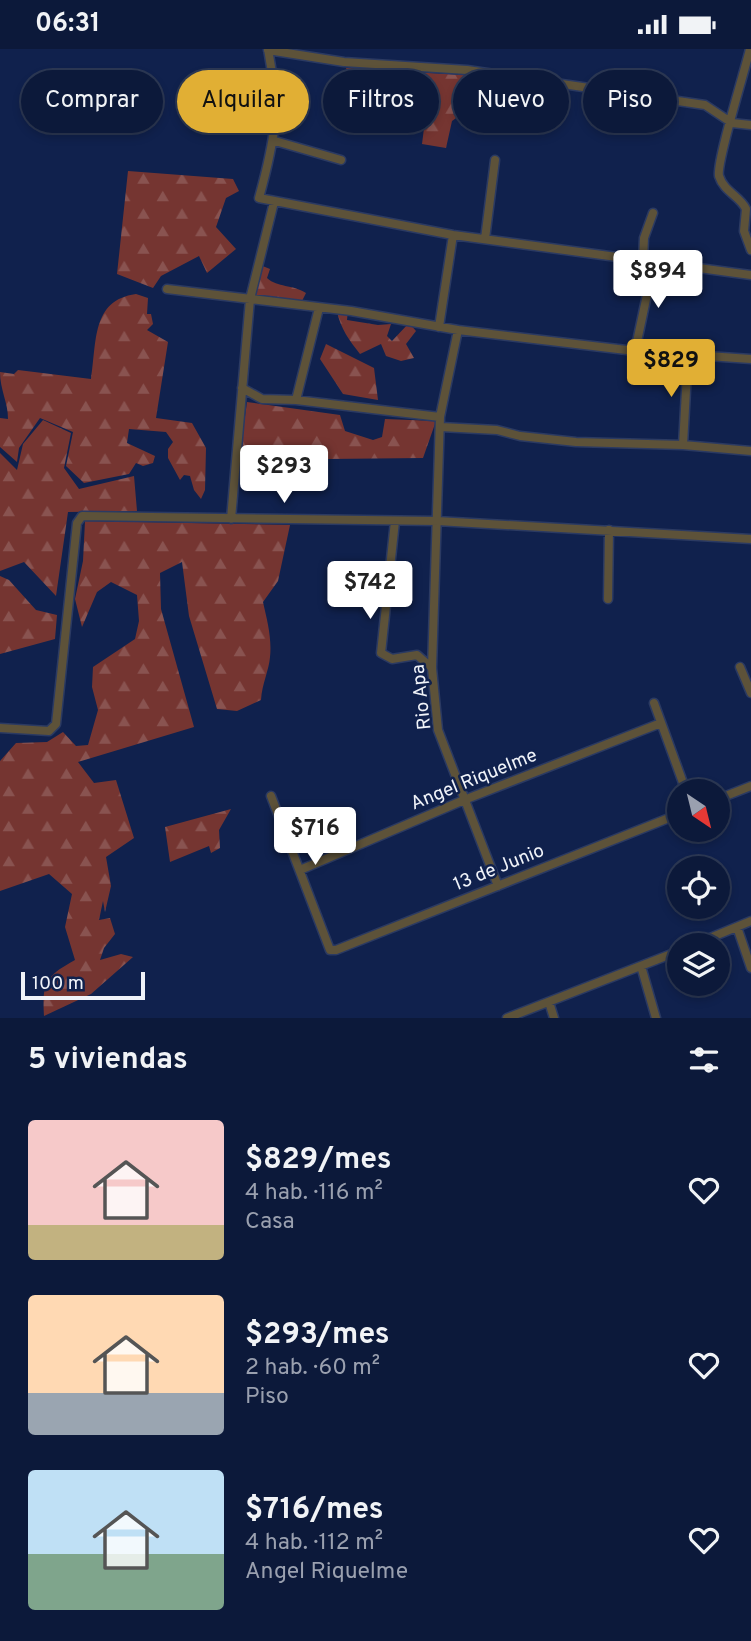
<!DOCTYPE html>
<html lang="es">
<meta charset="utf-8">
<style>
body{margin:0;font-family:Overpass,sans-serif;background:#152242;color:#f1f3f6;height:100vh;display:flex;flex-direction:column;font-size:26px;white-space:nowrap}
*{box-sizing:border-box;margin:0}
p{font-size:23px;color:#9aa0af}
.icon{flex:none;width:38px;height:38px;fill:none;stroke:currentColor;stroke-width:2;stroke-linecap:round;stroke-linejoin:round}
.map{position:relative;height:969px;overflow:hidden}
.drawer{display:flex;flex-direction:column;background:#0c193a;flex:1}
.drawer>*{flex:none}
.top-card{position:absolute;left:21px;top:21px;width:710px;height:63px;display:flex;gap:14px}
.needle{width:46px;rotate:145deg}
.controls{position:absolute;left:667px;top:730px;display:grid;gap:14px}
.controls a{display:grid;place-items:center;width:63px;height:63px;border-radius:50%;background:#0c193a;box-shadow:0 4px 10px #0003,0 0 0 2px #2c3854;font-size:35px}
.scale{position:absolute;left:21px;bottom:18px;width:124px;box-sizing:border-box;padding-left:7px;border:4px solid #f0f3f9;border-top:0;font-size:19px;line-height:24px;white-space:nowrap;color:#f0f3f9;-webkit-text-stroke:5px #10214d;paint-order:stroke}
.price{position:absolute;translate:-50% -60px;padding:0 16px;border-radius:7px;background:#fff;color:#222;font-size:23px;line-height:46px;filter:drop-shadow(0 2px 4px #0008)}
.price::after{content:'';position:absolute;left:50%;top:42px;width:21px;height:16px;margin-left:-10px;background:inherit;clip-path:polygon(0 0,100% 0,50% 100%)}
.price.selected{background:#e1af34;color:#111}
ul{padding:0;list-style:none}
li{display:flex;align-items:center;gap:21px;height:175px;padding:0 28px}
li span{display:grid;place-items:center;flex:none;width:196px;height:140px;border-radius:7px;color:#555}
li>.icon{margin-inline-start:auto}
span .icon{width:84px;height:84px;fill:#fffc;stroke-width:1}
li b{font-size:30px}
h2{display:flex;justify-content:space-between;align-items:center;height:84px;padding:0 28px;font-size:30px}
.pill{padding:0 24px;border-radius:32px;background:#0c193a;box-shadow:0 4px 10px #0003,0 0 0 2px #2c3854;font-size:24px;line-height:63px}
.pill.selected{background:#e1af34;color:#111}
.status{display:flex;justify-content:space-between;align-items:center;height:49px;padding:0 35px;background:#0c193a;direction:ltr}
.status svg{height:19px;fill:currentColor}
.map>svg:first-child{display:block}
</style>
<div class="status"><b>06:31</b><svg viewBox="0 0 49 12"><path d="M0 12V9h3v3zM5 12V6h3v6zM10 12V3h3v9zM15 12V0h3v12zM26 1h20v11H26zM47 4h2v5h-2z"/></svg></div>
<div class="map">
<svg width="751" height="969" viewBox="0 0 751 969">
<defs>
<pattern id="forest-firs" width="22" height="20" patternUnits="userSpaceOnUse" patternTransform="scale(1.75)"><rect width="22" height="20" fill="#753531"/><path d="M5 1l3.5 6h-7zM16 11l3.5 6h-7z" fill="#895350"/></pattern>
</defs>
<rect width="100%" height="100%" fill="#10214d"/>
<path fill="url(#forest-firs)" d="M 346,19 L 496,28 L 508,45 L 495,48 L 485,77 L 479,74 L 470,59 L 452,72 L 446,99 L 422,95 L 427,56 L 415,50 L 394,48 L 398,33 L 350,27 Z
M 128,122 L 233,130 L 239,142 L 226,149 L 216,178 L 236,200 L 207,224 L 199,207 L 161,227 L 153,239 L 117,225 Z
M 260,216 L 270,220 L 267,229 C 278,239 292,235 306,244 L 302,252 L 251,249 Z
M 136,245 L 148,249 L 147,265 L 151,265 L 153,275 L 147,281 L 168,293 L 156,369 L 192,374 L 206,399 L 205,441 L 201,450 L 194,441 L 190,427 L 184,426 L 180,431 L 168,409 L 168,400 L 173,393 L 166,383 L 129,380 L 127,394 L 155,407 L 153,414 L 143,417 L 136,414 L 129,425 L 84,434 L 66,417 L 73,383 L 40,369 L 19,399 L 17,413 L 0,398 L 0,369 L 8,370 C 8,353 0,341 0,323 L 14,325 L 18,321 L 91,330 C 97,294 91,251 136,245 Z
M 348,261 L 347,271 L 378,276 L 391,275 L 387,287 L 392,292 L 409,274 L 416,282 L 406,295 L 414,309 L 401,312 L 386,307 L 381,295 L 360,305 C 349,291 341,280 337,263 Z
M 326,295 L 374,319 L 378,351 L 343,345 L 320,310 Z
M 247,353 L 340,366 L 345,382 L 373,391 L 382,388 L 385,370 L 436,372 L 423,409 L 239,411 Z
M 43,371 L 71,384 L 64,419 L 79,440 L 134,427 L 137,462 L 68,463 L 56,547 L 24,513 L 0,522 L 0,404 L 17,421 L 23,395 Z
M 85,472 L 290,476 L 278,532 L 263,553 C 267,571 272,589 270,608 C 269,621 262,635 261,651 L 237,662 L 217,660 L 189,567 L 182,513 L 160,524 L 161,560 L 194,678 L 78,713 L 94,734 L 116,731 L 134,789 L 106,808 L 111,837 L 105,863 L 103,852 L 99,871 L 110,869 L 115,885 L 104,899 L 100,911 L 121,905 L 133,908 L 91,945 L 44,967 C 42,933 46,927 75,911 L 65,878 L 72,845 L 49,825 L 0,842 L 0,712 L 16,694 L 47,693 L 63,683 L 76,697 L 88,696 L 98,661 L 92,638 L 93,618 L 135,590 L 139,572 L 137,546 L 111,533 L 97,543 L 82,578 L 75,550 L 83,512 Z
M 0,527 L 9,531 L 36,561 L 57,566 L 55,590 L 0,605 Z
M 231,760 L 219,781 L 220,799 L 211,804 L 209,797 L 170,813 L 165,778 Z"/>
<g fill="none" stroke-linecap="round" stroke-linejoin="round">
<g stroke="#2b3a62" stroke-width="11">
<path id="street" d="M 268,0 C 280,64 276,87 259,149 L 453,186 L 751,226
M 750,0 C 745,21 716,114 719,127 C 724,143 740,147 746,160 L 744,182 L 751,201
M 268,1 L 344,13 L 467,21 L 705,56 L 732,74 L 751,76
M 275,92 L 341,111
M 485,190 L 495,111
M 643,212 L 644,189 L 653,164
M 167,240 L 351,262 L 458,281 L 635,302 L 751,310
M 319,259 L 296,351 L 440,368
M 439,278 L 453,186
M 458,281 L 440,368 L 432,619 L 438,681 L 498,837
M 635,302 L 654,213
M 242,339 L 262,350 L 296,351
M 441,378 L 497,381 L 520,387 L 576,393 L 683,396 L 751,402
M 683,396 L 688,305
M 231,470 L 250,250 L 274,153
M 395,472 L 381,604 L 392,610 L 417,606 L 432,619
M 608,550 L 609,481
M 740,618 L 751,644
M 654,654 L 686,742
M 0,679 L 49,682 L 56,675 L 77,474 L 82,467 L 437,472 L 751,490
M 271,747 L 330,901 L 336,901 L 679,765
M 718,750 L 751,737
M 300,821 L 464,751 L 661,674
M 737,878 L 751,919
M 693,896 L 751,872
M 641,917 L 656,969
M 549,953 L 554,969
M 507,969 L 679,902"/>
</g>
<use href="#street" stroke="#5d5239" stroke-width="8"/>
</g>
<g text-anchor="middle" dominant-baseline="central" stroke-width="5" stroke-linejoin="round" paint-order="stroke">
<g font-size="19" fill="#f0f3f9" stroke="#10214d">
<text transform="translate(422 648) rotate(-96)">Rio Apa</text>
<text transform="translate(474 731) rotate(-22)">Angel Riquelme</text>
<text transform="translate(499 819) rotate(-22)">13 de Junio</text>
</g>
</g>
</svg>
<div class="controls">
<a><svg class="needle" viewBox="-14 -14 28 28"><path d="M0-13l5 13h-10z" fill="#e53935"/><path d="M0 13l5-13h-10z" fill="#9aa0af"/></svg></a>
<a><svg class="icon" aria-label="locate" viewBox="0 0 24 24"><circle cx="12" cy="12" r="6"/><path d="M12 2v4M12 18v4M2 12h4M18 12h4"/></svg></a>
<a><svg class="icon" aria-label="layers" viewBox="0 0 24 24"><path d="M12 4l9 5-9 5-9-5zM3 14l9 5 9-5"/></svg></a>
</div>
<div class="scale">100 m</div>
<b class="price" style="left:658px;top:261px">$894</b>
<b class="price selected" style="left:671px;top:350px">$829</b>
<b class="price" style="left:284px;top:456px">$293</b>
<b class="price" style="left:370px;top:572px">$742</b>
<b class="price" style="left:315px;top:818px">$716</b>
<div class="top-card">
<a class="pill">Comprar</a>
<a class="pill selected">Alquilar</a>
<a class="pill">Filtros</a>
<a class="pill">Nuevo</a>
<a class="pill">Piso</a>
</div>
</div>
<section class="drawer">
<h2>5 viviendas<svg class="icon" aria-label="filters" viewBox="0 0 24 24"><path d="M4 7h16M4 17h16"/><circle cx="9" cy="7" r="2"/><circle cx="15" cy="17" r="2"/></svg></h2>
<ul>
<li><span style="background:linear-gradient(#f6c9c9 75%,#c2b280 0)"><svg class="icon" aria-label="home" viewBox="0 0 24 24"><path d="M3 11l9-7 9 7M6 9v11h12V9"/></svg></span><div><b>$829/mes</b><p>4 hab. · 116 m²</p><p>Casa</p></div><svg class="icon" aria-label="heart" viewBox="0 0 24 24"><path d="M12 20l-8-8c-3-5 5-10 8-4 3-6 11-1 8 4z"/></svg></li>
<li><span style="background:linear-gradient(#ffd9b3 70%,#9aa5b1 0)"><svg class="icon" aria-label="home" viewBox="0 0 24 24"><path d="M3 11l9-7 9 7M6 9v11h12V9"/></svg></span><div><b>$293/mes</b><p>2 hab. · 60 m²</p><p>Piso</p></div><svg class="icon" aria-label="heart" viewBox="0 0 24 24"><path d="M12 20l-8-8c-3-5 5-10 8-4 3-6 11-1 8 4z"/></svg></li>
<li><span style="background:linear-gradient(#bfe0f5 60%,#7fa58c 0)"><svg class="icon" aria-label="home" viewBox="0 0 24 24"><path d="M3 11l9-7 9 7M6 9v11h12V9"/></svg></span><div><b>$716/mes</b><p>4 hab. · 112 m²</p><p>Angel Riquelme</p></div><svg class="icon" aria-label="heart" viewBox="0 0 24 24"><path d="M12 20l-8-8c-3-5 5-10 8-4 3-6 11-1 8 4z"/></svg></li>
</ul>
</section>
